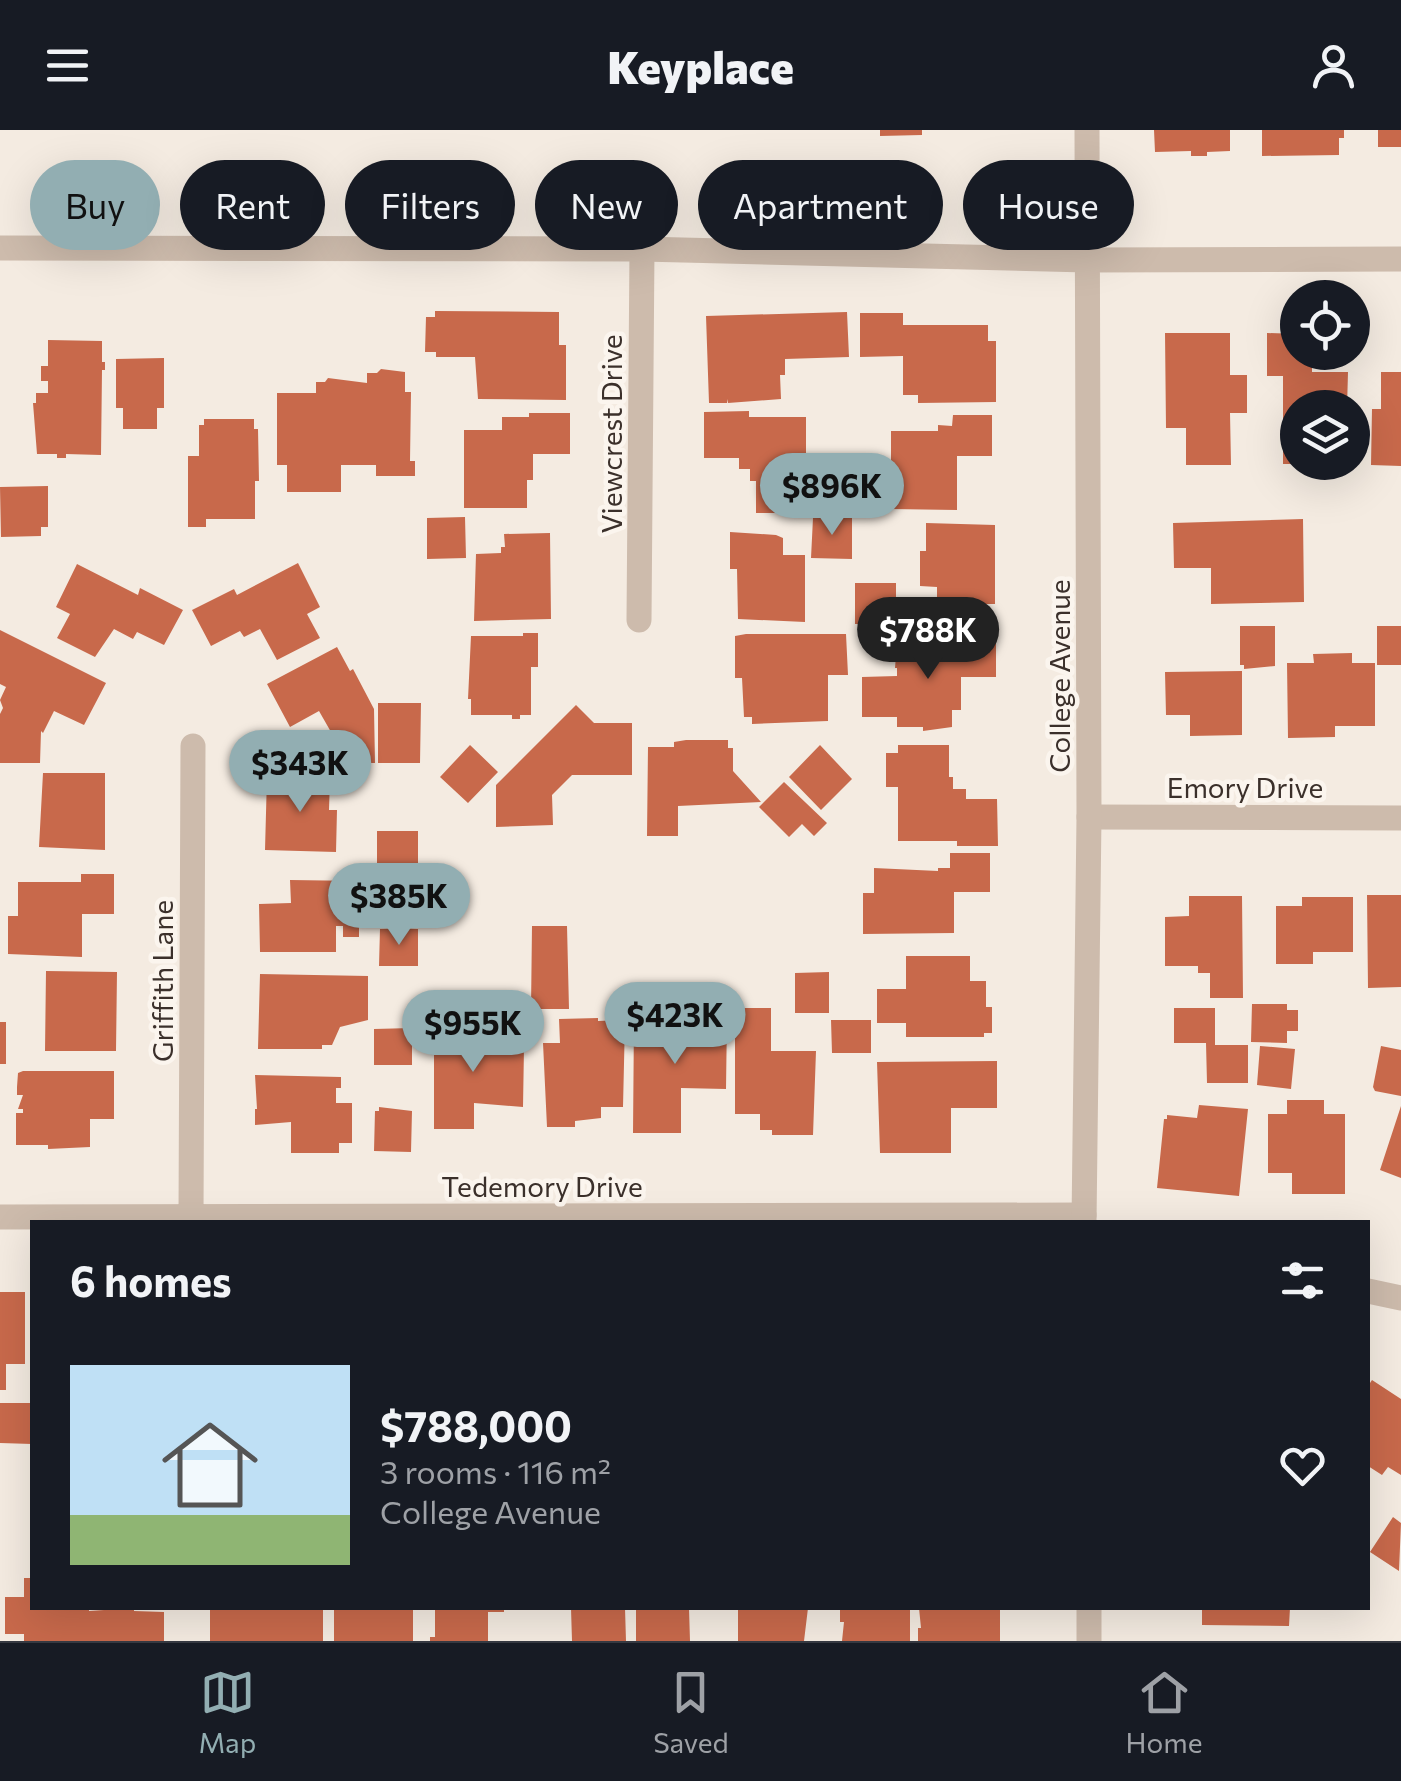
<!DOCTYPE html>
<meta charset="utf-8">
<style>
body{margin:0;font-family:Commissioner,sans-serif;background:#20242c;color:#f1f3f6;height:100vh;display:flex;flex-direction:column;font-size:38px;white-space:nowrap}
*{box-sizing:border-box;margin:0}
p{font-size:32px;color:#9ea1a6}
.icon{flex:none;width:55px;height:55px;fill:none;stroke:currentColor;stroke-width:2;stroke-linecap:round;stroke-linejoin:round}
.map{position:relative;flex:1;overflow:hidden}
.details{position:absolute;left:30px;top:1090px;width:1340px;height:390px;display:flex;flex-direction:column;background:#171b24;border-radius:0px;box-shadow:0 10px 40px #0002}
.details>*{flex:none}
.hud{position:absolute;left:30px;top:30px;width:1342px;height:90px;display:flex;gap:20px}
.buttons{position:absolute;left:1280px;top:150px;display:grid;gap:20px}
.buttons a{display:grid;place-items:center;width:90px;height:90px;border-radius:50%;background:#171b24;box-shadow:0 10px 40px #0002;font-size:50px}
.price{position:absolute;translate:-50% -85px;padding:0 22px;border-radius:35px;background:#92aeb2;color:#111;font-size:32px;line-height:65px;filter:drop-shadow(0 2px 5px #0008)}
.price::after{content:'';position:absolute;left:50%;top:60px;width:30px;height:22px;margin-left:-15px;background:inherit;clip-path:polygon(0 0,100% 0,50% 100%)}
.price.on{background:#222;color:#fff}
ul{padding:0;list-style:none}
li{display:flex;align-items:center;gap:30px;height:250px;padding:0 40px}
li span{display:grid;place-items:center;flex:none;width:280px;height:200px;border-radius:0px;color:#555}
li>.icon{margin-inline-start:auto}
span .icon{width:120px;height:120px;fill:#fffc;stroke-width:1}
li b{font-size:42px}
h2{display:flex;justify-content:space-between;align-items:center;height:120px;padding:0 40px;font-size:42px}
.pill{padding:0 35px;border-radius:45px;background:#171b24;box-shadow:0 10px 40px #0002;font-size:35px;line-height:90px}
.pill.on{background:#92aeb2;color:#111}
header{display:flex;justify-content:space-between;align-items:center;height:130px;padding:0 40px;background:#171b24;font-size:45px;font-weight:800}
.menu{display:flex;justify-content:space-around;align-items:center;height:140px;border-top:2px solid #363941;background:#171b24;font-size:28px;color:#9ea1a6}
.menu a{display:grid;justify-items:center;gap:5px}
.menu .on{color:#92aeb2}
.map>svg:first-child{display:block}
</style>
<header><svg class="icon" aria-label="menu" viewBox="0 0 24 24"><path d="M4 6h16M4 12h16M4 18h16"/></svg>Keyplace<svg class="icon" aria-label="person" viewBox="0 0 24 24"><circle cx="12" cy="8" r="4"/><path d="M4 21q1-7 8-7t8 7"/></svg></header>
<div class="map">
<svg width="1401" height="1511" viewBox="0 0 1401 1511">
<rect width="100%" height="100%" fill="#f4ebe1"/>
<path fill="#c8694b" d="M 880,0 L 922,0 L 922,5 L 880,6 Z
M 1154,0 L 1230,0 L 1230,21 L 1207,22 L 1207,26 L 1191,26 L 1191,21 L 1155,22 Z
M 1262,0 L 1344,0 L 1344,8 L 1339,8 L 1339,25 L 1262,26 Z
M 1378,0 L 1401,0 L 1401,17 L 1378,17 Z
M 435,181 L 559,182 L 559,215 L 566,215 L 566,270 L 478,269 L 475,227 L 436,227 L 436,222 L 425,222 L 426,187 L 435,187 Z
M 847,182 L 849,227 L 785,229 L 785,245 L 780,245 L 781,269 L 728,273 L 727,269 L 727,273 L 709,273 L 706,186 Z
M 860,183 L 903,183 L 903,195 L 988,195 L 988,211 L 996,211 L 996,272 L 918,273 L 918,265 L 903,265 L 903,226 L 860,227 Z
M 1165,203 L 1230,203 L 1230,245 L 1247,245 L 1247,283 L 1230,283 L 1231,335 L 1186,335 L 1186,298 L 1166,298 Z
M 1267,203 L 1298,204 L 1298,222 L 1312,222 L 1312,242 L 1348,242 L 1347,278 L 1298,278 L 1298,334 L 1283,334 L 1283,246 L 1267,246 Z
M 48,210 L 102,211 L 102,232 L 105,232 L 105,240 L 102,240 L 101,325 L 66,324 L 66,328 L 57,328 L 57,324 L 37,324 L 33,273 L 36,273 L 36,263 L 48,263 L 48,251 L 41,251 L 41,236 L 48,236 Z
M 164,228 L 164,278 L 157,278 L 157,299 L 123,299 L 123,278 L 116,278 L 116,229 Z
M 381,239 L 405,242 L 405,262 L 411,262 L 410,331 L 415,331 L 415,346 L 376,346 L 376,335 L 341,335 L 341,362 L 287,362 L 287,335 L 277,335 L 277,263 L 316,263 L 316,252 L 325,252 L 328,248 L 367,253 L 367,243 L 377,243 Z
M 1381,242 L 1401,242 L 1401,336 L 1371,335 L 1372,279 L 1381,279 Z
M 749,281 L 749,287 L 806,287 L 806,340 L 818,340 L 819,374 L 806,375 L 806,383 L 756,383 L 756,351 L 750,351 L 750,339 L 739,339 L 739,328 L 704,328 L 704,282 Z
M 529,283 L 570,283 L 570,324 L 533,324 L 533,350 L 527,350 L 527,378 L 464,378 L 464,300 L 502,300 L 502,287 L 529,287 Z
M 953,285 L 992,285 L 992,326 L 957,326 L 957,380 L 891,379 L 891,301 L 938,301 L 938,295 L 952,296 Z
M 204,289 L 254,289 L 254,299 L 258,299 L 259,351 L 255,351 L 255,389 L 206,389 L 206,397 L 188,397 L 188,326 L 199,326 L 199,295 L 204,295 Z
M 48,356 L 48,397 L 41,397 L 41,406 L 1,407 L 0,357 Z
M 465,387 L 466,428 L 427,429 L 427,388 Z
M 813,388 L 852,388 L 852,429 L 811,428 Z
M 1303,389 L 1304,472 L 1211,474 L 1211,438 L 1174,438 L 1173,393 Z
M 926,393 L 995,395 L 995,474 L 985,474 L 985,478 L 976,478 L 976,474 L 937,474 L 937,457 L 920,456 L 920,421 L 926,421 Z
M 730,402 L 776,405 L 783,408 L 783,425 L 805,425 L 805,492 L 738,489 L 737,439 L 730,439 Z
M 550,403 L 551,489 L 474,491 L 476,424 L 501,423 L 501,417 L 505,417 L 504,404 Z
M 298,433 L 320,477 L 307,484 L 320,508 L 277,530 L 260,499 L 244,507 L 240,501 L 211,516 L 192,480 L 234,459 L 237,465 Z
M 77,434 L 138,465 L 140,458 L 183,480 L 164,515 L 137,502 L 133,509 L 114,499 L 95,527 L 57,508 L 70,484 L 56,477 Z
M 855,453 L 896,453 L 896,494 L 855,494 Z
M 1240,496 L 1275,496 L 1275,536 L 1244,539 L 1244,535 L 1240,535 Z
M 1377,496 L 1401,496 L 1401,535 L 1377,535 Z
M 0,500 L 106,553 L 84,595 L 54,581 L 43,603 L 41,601 L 40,633 L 0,633 L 0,584 L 3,578 L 0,570 L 6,557 L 0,554 Z
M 523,503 L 538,503 L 538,537 L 531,537 L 531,585 L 520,585 L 520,589 L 512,589 L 512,585 L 471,585 L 471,569 L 468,569 L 471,506 L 523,506 Z
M 746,504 L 846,504 L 848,545 L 828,545 L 828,591 L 752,594 L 752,587 L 744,587 L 742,548 L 735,548 L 735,506 Z
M 956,507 L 996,507 L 996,547 L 961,547 L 961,580 L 952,580 L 952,597 L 923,601 L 923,597 L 897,597 L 897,587 L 862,587 L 862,547 L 897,546 L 897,538 L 895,538 L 897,513 L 957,513 Z
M 337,517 L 350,541 L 353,539 L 374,579 L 375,633 L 335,633 L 335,609 L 319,581 L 290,597 L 267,554 Z
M 1352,523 L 1352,533 L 1375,533 L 1375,596 L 1335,596 L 1335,607 L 1288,608 L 1287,533 L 1314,533 L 1313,524 Z
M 1242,541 L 1242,605 L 1190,606 L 1190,585 L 1166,585 L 1165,542 Z
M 378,573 L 421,573 L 420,633 L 378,633 Z
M 576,575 L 594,593 L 632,593 L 632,645 L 572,645 L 552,665 L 553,695 L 496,697 L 496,655 Z
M 686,610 L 728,610 L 728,618 L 733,618 L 733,641 L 761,672 L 678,676 L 678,706 L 647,706 L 648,617 L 674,617 L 674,612 Z
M 470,615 L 498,642 L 468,673 L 440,647 Z
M 820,615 L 852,649 L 821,680 L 789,647 Z
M 898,615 L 949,615 L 949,647 L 953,647 L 953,659 L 966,659 L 966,669 L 997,669 L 998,716 L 957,716 L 957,711 L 898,711 L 898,657 L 886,657 L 886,623 L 898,623 Z
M 43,643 L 105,643 L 105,720 L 39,717 Z
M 267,646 L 330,647 L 329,680 L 337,680 L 336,722 L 265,720 Z
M 784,652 L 827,693 L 814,706 L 802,694 L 789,707 L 759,677 Z
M 377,701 L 418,701 L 418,738 L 405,738 L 405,756 L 386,756 L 386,738 L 377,738 Z
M 950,723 L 990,723 L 990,762 L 954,762 L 954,803 L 863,804 L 863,763 L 874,763 L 874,738 L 938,741 L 938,738 L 950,738 Z
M 81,744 L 114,744 L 114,784 L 82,784 L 82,827 L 8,824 L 8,786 L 18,786 L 18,752 L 81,752 Z
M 290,750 L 361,751 L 362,796 L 359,796 L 359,807 L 343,807 L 343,796 L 336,796 L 336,822 L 260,822 L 259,774 L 291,773 Z
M 1367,765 L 1401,765 L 1401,857 L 1368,858 Z
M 1189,766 L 1242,766 L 1243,868 L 1210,868 L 1210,843 L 1198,843 L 1198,836 L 1165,836 L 1165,787 L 1189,786 Z
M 1302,767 L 1353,767 L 1353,822 L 1313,822 L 1313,834 L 1276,834 L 1276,776 L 1302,776 Z
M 532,796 L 567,796 L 569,879 L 531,879 Z
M 380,799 L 418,799 L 418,836 L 379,836 Z
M 906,826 L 970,826 L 970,851 L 986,851 L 986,877 L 992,877 L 992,903 L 984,903 L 984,907 L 906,907 L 906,893 L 877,893 L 877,859 L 906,859 Z
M 46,841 L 117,842 L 116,921 L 45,921 Z
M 829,842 L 829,883 L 795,883 L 795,843 Z
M 260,844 L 368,846 L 368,890 L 340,897 L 332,915 L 322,915 L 322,919 L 258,919 Z
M 1252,874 L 1287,874 L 1287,880 L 1298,880 L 1298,901 L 1287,901 L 1287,913 L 1251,912 Z
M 735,878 L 771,878 L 771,921 L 816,921 L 813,1005 L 772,1005 L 772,1000 L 760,1000 L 760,984 L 735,984 Z
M 1174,878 L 1215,878 L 1215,915 L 1248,915 L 1248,953 L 1207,953 L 1206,913 L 1174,913 Z
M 727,886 L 726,959 L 681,958 L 681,1003 L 633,1003 L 634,888 Z
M 598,888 L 598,891 L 625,890 L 623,977 L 601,977 L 601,988 L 575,991 L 575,997 L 547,997 L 543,913 L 560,913 L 559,889 Z
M 831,890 L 871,890 L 871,923 L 832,923 Z
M 0,892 L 6,892 L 6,934 L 0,934 Z
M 434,894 L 484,894 L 484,917 L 524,917 L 523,977 L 474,973 L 474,999 L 434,999 Z
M 412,898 L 412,935 L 374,935 L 374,899 Z
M 1260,916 L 1295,919 L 1291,959 L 1257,955 Z
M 1381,916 L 1401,920 L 1401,966 L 1375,961 L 1373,957 Z
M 997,931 L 997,978 L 951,978 L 951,1023 L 880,1023 L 877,932 Z
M 23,941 L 114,941 L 114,989 L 90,989 L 90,1017 L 48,1019 L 48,1015 L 16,1015 L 16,983 L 23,983 L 23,979 L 18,979 L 23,965 L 17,965 L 17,957 L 18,943 Z
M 255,945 L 341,947 L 341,958 L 336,958 L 336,973 L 352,973 L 352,1013 L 339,1013 L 339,1023 L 291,1023 L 291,992 L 255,995 L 255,979 L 257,979 Z
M 1287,970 L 1324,970 L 1324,984 L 1345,984 L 1345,1064 L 1292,1064 L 1292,1043 L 1268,1043 L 1268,984 L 1287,984 Z
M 1199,975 L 1248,979 L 1239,1066 L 1157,1058 L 1164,989 L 1167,989 L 1167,985 L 1197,988 Z
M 1401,976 L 1401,1048 L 1380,1040 Z
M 379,977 L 412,981 L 411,1022 L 374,1021 L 375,981 L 379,981 Z
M 0,1162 L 25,1162 L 25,1234 L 6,1234 L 6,1260 L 0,1260 Z
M 1372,1250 L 1401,1269 L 1401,1345 L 1388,1337 L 1382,1345 L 1368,1336 L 1368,1256 Z
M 0,1273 L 32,1273 L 32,1314 L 0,1313 Z
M 1393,1387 L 1401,1393 L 1399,1441 L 1370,1422 Z
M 24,1448 L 32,1448 L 32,1478 L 89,1478 L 89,1481 L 134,1478 L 134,1481 L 164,1482 L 164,1511 L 24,1511 L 24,1504 L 5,1504 L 5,1467 L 24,1467 Z
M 210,1478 L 323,1478 L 323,1511 L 210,1511 Z
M 334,1478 L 413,1478 L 413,1511 L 334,1511 Z
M 435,1478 L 504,1478 L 504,1482 L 488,1482 L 488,1511 L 430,1511 L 430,1507 L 435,1507 Z
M 571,1478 L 625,1478 L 626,1511 L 572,1511 Z
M 636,1478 L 689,1478 L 690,1511 L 636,1511 Z
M 738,1478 L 808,1478 L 804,1511 L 738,1511 Z
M 840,1478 L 910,1478 L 910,1511 L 842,1511 L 844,1492 L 840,1492 Z
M 919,1478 L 1000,1478 L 1000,1511 L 918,1511 L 918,1498 L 921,1498 Z
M 1202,1478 L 1290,1478 L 1289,1496 L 1202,1495 Z"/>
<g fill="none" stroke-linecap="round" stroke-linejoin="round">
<path stroke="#cdbbac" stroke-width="25" d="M 639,490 L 642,119
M 1089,687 L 1401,688
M 0,1087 L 1084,1085
M 191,1087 L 193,616
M 1368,1161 L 1401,1168"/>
<path stroke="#cdbbac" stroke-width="25" d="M 0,118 L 642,119 L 1087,130 L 1401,129
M 1084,1092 L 1089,687 L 1087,0
M 1089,1478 L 1089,1511"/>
</g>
<g text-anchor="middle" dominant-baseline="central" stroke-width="9" stroke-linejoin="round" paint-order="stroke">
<g font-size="28" fill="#3b302b" stroke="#fbf5ee">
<text transform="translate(611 304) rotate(-90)">Viewcrest Drive</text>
<text transform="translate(1059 546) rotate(-90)">College Avenue</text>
<text x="1245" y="657">Emory Drive</text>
<text transform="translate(162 851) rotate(-90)">Griffith Lane</text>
<text x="542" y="1056">Tedemory Drive</text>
</g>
</g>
</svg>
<div class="buttons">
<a><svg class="icon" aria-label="locate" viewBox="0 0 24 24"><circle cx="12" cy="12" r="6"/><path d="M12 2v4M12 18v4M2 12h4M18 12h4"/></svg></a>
<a><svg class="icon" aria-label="layers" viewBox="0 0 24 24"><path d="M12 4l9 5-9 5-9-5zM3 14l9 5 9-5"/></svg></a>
</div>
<b class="price" style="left:832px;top:408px">$896K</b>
<b class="price on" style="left:928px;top:552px">$788K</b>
<b class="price" style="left:300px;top:685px">$343K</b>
<b class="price" style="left:399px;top:818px">$385K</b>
<b class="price" style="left:675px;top:937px">$423K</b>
<b class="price" style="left:473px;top:945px">$955K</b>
<div class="hud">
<a class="pill on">Buy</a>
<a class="pill">Rent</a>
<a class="pill">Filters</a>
<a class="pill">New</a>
<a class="pill">Apartment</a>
<a class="pill">House</a>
</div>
<section class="details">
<h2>6 homes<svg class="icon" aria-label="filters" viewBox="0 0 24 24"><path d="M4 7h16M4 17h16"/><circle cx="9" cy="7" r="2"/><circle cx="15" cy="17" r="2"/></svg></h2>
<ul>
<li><span style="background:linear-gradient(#bfe0f5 75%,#8fb573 0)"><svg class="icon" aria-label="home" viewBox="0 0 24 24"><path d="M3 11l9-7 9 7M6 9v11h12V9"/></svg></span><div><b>$788,000</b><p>3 rooms · 116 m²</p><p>College Avenue</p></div><svg class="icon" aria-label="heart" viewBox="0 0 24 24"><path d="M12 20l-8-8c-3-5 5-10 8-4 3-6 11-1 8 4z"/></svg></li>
</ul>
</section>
</div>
<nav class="menu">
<a class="on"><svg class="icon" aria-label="map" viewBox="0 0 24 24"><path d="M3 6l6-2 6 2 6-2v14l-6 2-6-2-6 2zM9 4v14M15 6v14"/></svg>Map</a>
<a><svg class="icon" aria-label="saved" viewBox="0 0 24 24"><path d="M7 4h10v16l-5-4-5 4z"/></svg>Saved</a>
<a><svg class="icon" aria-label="home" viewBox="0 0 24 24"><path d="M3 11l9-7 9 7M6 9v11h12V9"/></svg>Home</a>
</nav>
